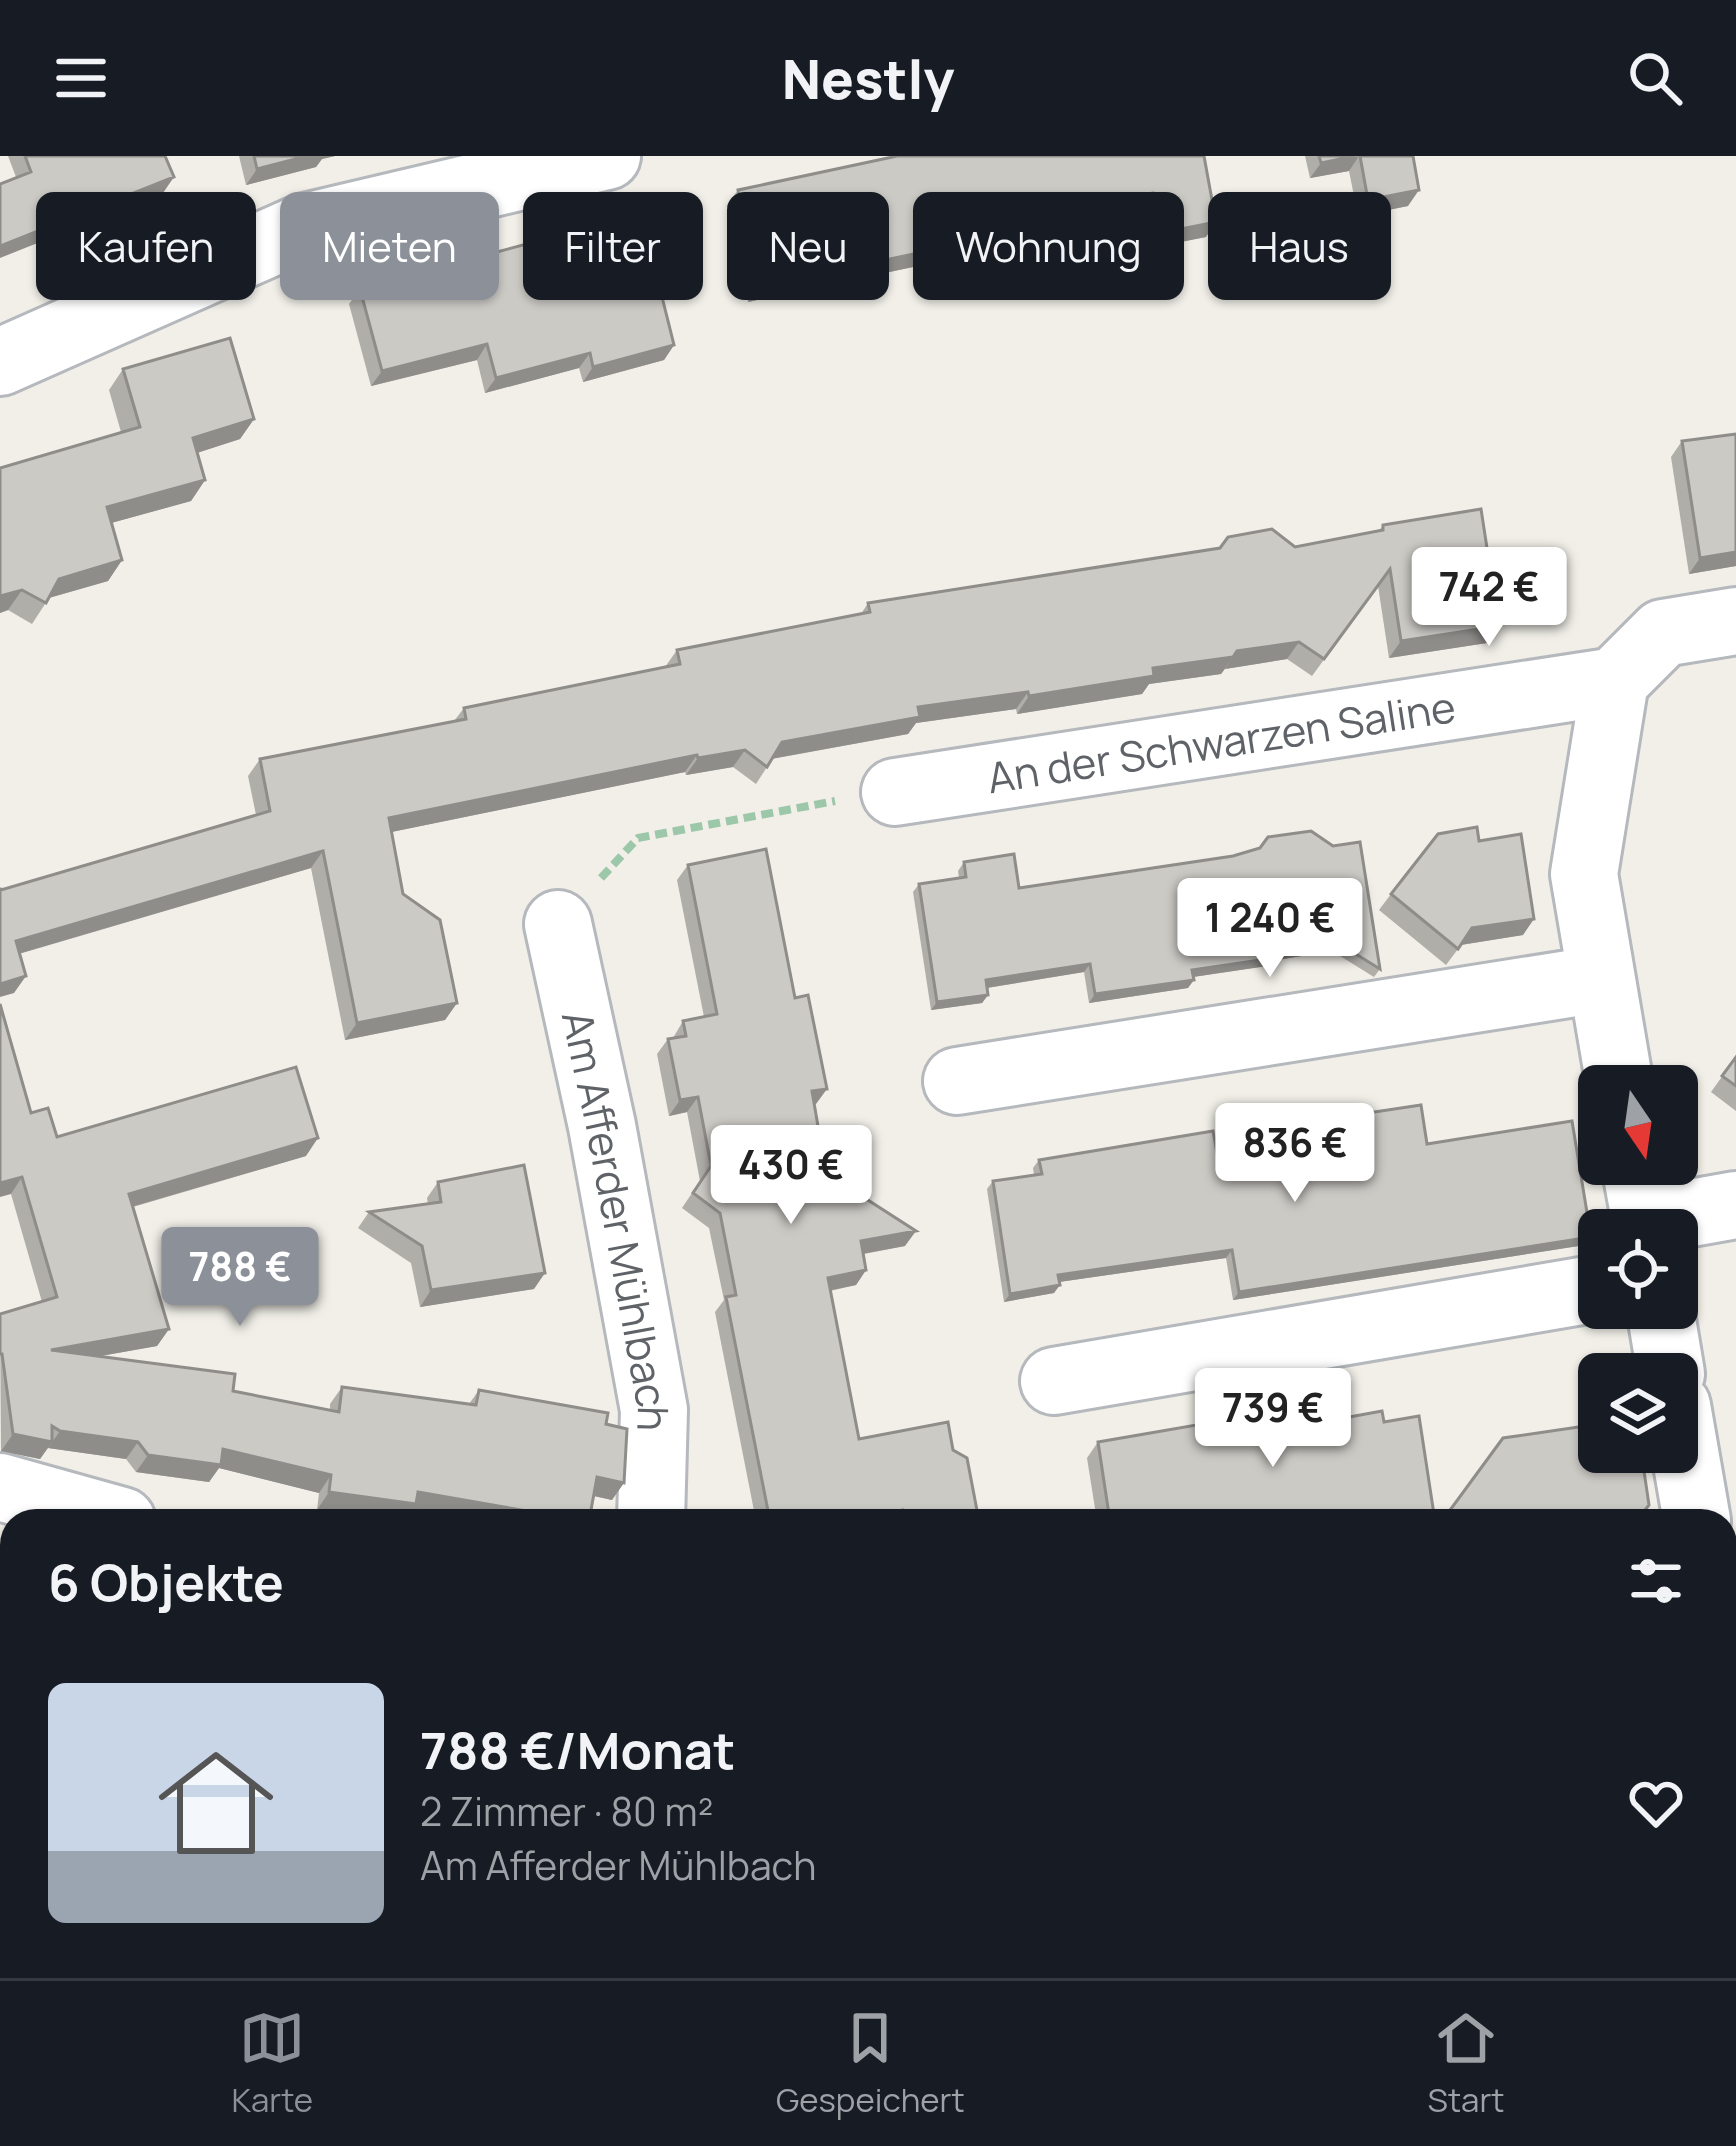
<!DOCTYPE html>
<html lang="de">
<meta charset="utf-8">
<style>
body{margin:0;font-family:Manrope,sans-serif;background:#242831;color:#f1f3f6;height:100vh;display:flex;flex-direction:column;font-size:45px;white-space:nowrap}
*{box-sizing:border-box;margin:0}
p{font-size:39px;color:#9ea1a6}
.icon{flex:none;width:66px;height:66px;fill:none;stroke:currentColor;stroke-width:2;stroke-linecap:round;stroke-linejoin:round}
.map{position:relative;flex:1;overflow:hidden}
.details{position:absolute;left:0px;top:1353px;width:1737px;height:471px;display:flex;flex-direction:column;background:#171b24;border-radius:36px 36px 0 0;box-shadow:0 3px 9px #0004}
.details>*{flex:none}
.hud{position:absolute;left:36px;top:36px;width:1665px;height:108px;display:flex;gap:24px}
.needle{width:78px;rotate:167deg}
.tools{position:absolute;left:1578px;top:909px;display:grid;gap:24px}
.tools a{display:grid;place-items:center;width:120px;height:120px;border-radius:18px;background:#171b24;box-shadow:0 3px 9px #0004;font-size:60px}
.price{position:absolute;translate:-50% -102px;padding:0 27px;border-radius:12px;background:#fff;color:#222;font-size:39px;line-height:78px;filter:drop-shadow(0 3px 6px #0008)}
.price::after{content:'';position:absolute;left:50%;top:72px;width:36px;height:27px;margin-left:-18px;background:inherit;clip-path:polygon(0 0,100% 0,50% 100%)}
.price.selected{background:#8c9099;color:#fff}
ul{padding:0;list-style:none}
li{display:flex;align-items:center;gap:36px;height:300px;padding:0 48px}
li span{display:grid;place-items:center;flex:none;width:336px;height:240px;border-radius:18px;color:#555}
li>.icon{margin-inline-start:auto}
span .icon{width:144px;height:144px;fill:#fffc;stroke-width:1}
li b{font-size:51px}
h2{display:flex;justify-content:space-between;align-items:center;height:144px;padding:0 48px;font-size:51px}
.chip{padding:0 42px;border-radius:18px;background:#171b24;box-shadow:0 3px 9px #0004;font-size:42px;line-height:108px}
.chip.selected{background:#8c9099;color:#fff}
header{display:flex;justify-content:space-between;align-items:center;height:156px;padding:0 48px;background:#171b24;font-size:54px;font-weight:800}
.tabs{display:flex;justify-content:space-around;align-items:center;height:168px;border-top:3px solid #363941;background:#171b24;font-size:33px;color:#9ea1a6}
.tabs a{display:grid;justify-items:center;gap:6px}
.tabs .selected{color:#8c9099}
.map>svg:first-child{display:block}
</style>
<header><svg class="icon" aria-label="menu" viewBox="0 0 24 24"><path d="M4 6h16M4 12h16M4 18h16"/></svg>Nestly<svg class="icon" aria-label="search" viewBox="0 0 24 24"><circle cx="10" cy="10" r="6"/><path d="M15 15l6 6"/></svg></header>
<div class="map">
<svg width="1736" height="1822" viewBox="0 0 1736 1822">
<rect width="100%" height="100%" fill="#f1efe8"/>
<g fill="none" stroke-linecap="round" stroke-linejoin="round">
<path stroke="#aadaff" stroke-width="21" d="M 0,1518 L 12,1522
M 1725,1707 L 1736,1707"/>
<g stroke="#b5b8bc" stroke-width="72">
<g id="street">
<path d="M 0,206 L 305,71 L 607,0"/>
<path d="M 1615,525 L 1663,477 L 1736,465"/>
<path id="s1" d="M 895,636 L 1615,525 L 1584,718 L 1620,930"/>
<path id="s2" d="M 558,768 L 602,970 L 654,1254 L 651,1365"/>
<path d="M 957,925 L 1600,823"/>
<path d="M 1635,1008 L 1647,1074"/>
<path d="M 1646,1065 L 1736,1049"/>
<path d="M 1660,1152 L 1671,1218"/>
<path d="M 1054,1225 L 1599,1132"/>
<path d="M 1677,1250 L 1697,1365"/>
<path d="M 0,1331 L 122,1365"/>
<path d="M 1725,1523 L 1736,1524"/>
<path d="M 0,1696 L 12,1699"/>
<path d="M 977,1812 L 1158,1822"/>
<path d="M 33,1822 L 34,1812"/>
<path d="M 528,1822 L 528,1812"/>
</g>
</g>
<path stroke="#9cc7a9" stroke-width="8" stroke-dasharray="12 6" stroke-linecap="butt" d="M 601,722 L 638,682 L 835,645"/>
<use href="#street" stroke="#fff" stroke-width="66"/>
</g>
<path fill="#afaea9" d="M 8,0 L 165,0 L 163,37 L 16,21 Z
M 239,0 L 335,0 L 322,3 L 316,11 L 246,29 Z
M 1204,0 L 1206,81 L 1150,92 L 1143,52 L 1033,73 L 1025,101 L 915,122 L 913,111 L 748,146 L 727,49 L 738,34 Z
M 1305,0 L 1413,0 L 1408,50 L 1358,60 L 1349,15 L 1310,22 Z
M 360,133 L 674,189 L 664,204 L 583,226 L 579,212 L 485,237 L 477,204 L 371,230 L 349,148 Z
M 123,213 L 254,263 L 240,283 L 197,297 L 205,324 L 191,345 L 111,367 L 122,404 L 108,425 L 49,442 L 32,468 L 8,454 L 0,457 L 0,312 L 121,276 L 109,234 Z
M 1682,285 L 1736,410 L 1689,418 L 1671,301 Z
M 1383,369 L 1499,470 L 1487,487 L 1389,502 L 1378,430 L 1312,520 L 1287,503 L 1225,513 L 1221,518 L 1149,528 L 1142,538 L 1017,558 L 1016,553 L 916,567 L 908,578 L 772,603 L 756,628 L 733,611 L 686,619 L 685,616 L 391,676 L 403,738 L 457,847 L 445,864 L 345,884 L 311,712 L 19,798 L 14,837 L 1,734 L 256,659 L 248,620 L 260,603 L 454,565 L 464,552 L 665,511 L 677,494 L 861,458 L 868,447 L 1295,391 L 1379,375 Z
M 1479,685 L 1523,779 L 1461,789 L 1446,809 L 1379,754 L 1391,738 Z
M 1233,700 L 1380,813 L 1374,821 L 1332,795 L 1271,805 L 1267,810 L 1193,821 L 1188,832 L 1089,847 L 1084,816 L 987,832 L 988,839 L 982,847 L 931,854 L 913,736 L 919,728 L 959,722 L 958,715 L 964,706 L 1019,732 Z
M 688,709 L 816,948 L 814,948 L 826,1017 L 905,1090 L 864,1098 L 866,1114 L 856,1129 L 830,1135 L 859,1283 L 953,1294 L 979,1365 L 756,1365 L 715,1156 L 724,1144 L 709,1072 L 682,1052 L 700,1025 L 687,956 L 669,960 L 657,898 L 668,883 L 673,882 L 683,865 L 704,861 L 677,724 Z
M 1736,901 L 1736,955 L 1711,936 Z
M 31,957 L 57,981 L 306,1000 L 133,1051 L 169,1173 L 157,1190 L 100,1200 L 233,1235 L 330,1254 L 330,1248 L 342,1231 L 469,1248 L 479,1234 L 606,1268 L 612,1344 L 594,1340 L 412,1354 L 404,1365 L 317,1354 L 319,1337 L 219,1312 L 209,1326 L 136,1316 L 126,1303 L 48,1292 L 40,1303 L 1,1295 L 0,1158 L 42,1146 L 11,1038 Z
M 1361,958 L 1427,988 L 1585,1089 L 1233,1144 L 1226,1102 L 1059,1126 L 1054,1137 L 1004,1146 L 987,1033 L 993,1025 L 1034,1019 L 1033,1012 L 1039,1004 L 1221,1019 L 1360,998 L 1355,966 Z
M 438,1026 L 534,1133 L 420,1151 L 411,1107 L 358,1072 L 369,1056 L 428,1048 L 427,1042 Z
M 1344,1262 L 1384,1266 L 1435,1365 L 1097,1365 L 1087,1302 L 1098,1286 Z"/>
<path fill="#8f8d8a" d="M 307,0 L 335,0 L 322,3 L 316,11 L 246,29 L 257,13 Z
M 1359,0 L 1349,15 L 1310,22 L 1321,7 Z
M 174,21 L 163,37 L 0,102 L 0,90 Z
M 1419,34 L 1408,50 L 1358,60 L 1368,44 Z
M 1153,37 L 1143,52 L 1021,76 L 1031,61 Z
M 1216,66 L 1206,81 L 1150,92 L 1161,77 Z
M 1035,86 L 1025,101 L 915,122 L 925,107 Z
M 923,96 L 913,111 L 748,146 L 758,131 Z
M 487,188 L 477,204 L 371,230 L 382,215 Z
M 674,189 L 664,204 L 583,226 L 593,211 Z
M 590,197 L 579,212 L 485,237 L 496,222 Z
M 254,263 L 240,283 L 178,303 L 193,282 Z
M 205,324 L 191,345 L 93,372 L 107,351 Z
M 1736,396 L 1736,410 L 1689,418 L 1700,402 Z
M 122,404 L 108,425 L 45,443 L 59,423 Z
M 22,434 L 8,454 L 0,457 L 0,440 Z
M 1499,470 L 1487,487 L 1389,502 L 1401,485 Z
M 1299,486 L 1287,503 L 1225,513 L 1237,495 Z
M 1233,501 L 1221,518 L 1149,528 L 1142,538 L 1017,558 L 1029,540 L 1153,512 Z
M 1028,536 L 1016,553 L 916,567 L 908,578 L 770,603 L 782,586 L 918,551 Z
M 745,594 L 733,611 L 686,619 L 698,602 Z
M 697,599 L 685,616 L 377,679 L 389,662 Z
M 323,695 L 311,712 L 4,802 L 16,785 Z
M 1534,763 L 1523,779 L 1460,789 L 1472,772 Z
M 1338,787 L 1332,795 L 1271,805 L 1277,796 Z
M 1273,802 L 1267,810 L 1186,822 L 1192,814 Z
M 1090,808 L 1084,816 L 980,833 L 986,824 Z
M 26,820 L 14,837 L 0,841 L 0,828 Z
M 1194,824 L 1188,832 L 1089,847 L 1095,838 Z
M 988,839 L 982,847 L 931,854 L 937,846 Z
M 457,847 L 445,864 L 345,884 L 357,867 Z
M 827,933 L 816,948 L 801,951 L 812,935 Z
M 698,941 L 687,956 L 669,960 L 680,944 Z
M 318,982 L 306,1000 L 117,1055 L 129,1038 Z
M 22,1021 L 11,1038 L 0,1041 L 0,1027 Z
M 916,1075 L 905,1090 L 850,1100 L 861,1085 Z
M 1591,1081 L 1585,1089 L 1233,1144 L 1239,1136 Z
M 1232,1094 L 1226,1102 L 1052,1127 L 1058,1119 Z
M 866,1114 L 856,1129 L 817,1137 L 828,1122 Z
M 545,1117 L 534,1133 L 420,1151 L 431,1134 Z
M 1060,1129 L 1054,1137 L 1004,1146 L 1010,1138 Z
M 169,1173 L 157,1190 L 39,1211 L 51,1194 Z
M 60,1275 L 138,1286 L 126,1303 L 48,1292 Z
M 13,1278 L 52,1286 L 40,1303 L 1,1295 Z
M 223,1293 L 331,1319 L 319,1337 L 219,1312 L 209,1326 L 136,1316 L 148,1299 Z
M 597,1321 L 624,1327 L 612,1344 L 585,1338 Z
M 329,1336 L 418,1336 L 584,1365 L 475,1365 L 412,1354 L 404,1365 L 317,1354 Z
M 903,1354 L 895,1365 L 847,1365 Z"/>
<path fill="#cccac5" stroke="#8f8d8a" stroke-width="3" d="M 25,0 L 165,0 L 174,21 L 0,90 L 0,28 L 31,16 Z
M 254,0 L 307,0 L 257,13 Z
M 897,0 L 1204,0 L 1216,66 L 1161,77 L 1153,37 L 1031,61 L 1035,86 L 925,107 L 923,96 L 758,131 L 738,34 Z
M 1319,0 L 1355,0 L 1321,7 Z
M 1360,0 L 1413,0 L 1419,34 L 1368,44 Z
M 641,57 L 674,189 L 593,211 L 590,197 L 496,222 L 487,188 L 382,215 L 360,133 Z
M 230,182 L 254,263 L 193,282 L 205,324 L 107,351 L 122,404 L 59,423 L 46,447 L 22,434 L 0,440 L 0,312 L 140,271 L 123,213 Z
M 1736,278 L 1736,396 L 1700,402 L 1682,285 Z
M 1481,353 L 1499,470 L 1401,485 L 1390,413 L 1324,503 L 1299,486 L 1237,495 L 1233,501 L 1153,512 L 1154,520 L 1029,540 L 1028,536 L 918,551 L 920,561 L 782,586 L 767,611 L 745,594 L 698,602 L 697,599 L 389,662 L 403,738 L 440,764 L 457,847 L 357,867 L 323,695 L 16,785 L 26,820 L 0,828 L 0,732 L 1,734 L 270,655 L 260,603 L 466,563 L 464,552 L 680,508 L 677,494 L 870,456 L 868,447 L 1220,392 L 1228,381 L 1272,373 L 1295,391 L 1383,374 L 1383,369 Z
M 1477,671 L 1479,685 L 1521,678 L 1534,763 L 1472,772 L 1458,793 L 1391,738 L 1438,678 Z
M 1311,675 L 1333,690 L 1360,686 L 1380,813 L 1338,787 L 1277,796 L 1273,802 L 1192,814 L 1194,824 L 1095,838 L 1090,808 L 986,824 L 988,839 L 937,846 L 919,728 L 966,721 L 964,706 L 1014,698 L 1019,732 L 1233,700 L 1260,692 L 1268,681 Z
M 766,693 L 795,842 L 808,839 L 827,933 L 812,935 L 826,1017 L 916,1075 L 861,1085 L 866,1114 L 828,1122 L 859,1283 L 948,1266 L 953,1294 L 967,1302 L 979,1365 L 906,1365 L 903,1354 L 847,1365 L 770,1365 L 726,1141 L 736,1139 L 720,1057 L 693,1037 L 711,1010 L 698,941 L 680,944 L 668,883 L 686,880 L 683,865 L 717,858 L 688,709 Z
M 0,848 L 31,957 L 48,952 L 57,981 L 296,911 L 318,982 L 129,1038 L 169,1173 L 51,1194 L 235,1218 L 233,1235 L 339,1256 L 342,1231 L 476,1249 L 479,1234 L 608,1257 L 606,1268 L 627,1273 L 624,1327 L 597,1321 L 589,1365 L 584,1365 L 418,1336 L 416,1348 L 329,1336 L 331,1319 L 223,1293 L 221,1309 L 148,1299 L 138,1286 L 60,1275 L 52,1270 L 52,1286 L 13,1278 L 2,1198 L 0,1198 L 0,1158 L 57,1141 L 22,1021 L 0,1027 Z
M 1736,901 L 1736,930 L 1722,920 Z
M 1421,949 L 1427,988 L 1572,965 L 1591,1081 L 1239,1136 L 1232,1094 L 1058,1119 L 1060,1129 L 1010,1138 L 993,1025 L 1042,1018 L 1039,1004 L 1213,975 L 1221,1019 L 1367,997 L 1361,958 Z
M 524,1009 L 545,1117 L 431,1134 L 422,1090 L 369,1056 L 441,1046 L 438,1026 Z
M 1341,1244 L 1344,1262 L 1382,1255 L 1384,1266 L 1419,1260 L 1435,1365 L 1110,1365 L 1098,1286 Z
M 1599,1268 L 1599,1296 L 1631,1296 L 1633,1306 L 1644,1315 L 1649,1349 L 1641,1359 L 1641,1365 L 1442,1365 L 1503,1282 Z"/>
<g text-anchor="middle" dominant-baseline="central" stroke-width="12" stroke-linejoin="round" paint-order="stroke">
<g font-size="42" fill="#5f6368" stroke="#fff">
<text stroke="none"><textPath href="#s1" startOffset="330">An der Schwarzen Saline</textPath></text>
<text stroke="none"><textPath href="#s2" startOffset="303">Am Afferder Mühlbach</textPath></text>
</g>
</g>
</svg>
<div class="tools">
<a><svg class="needle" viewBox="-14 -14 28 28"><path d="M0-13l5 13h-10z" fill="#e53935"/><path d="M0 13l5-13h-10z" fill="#9ea1a6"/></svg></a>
<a><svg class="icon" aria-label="locate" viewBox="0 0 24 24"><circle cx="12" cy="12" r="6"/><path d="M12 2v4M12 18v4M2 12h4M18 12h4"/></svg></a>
<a><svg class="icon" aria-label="layers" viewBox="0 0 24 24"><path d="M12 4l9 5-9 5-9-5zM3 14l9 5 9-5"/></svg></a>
</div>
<b class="price" style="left:1489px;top:493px">742 €</b>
<b class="price" style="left:1270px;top:824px">1 240 €</b>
<b class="price" style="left:1295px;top:1049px">836 €</b>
<b class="price" style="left:791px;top:1071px">430 €</b>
<b class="price selected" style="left:240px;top:1173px">788 €</b>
<b class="price" style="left:1273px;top:1314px">739 €</b>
<div class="hud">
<a class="chip">Kaufen</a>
<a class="chip selected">Mieten</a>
<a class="chip">Filter</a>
<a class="chip">Neu</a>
<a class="chip">Wohnung</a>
<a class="chip">Haus</a>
</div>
<section class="details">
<h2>6 Objekte<svg class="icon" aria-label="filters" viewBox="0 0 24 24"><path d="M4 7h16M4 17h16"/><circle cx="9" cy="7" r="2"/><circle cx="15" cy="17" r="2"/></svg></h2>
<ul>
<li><span style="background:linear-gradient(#c9d6e8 70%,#9aa5b1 0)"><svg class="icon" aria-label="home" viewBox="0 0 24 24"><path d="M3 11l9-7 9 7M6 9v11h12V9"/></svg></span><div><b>788 €/Monat</b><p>2 Zimmer · 80 m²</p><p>Am Afferder Mühlbach</p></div><svg class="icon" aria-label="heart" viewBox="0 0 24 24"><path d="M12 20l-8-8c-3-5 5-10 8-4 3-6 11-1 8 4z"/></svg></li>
</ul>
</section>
</div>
<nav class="tabs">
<a class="selected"><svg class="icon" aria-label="map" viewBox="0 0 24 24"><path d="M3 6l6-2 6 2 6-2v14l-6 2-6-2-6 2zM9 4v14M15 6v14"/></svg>Karte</a>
<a><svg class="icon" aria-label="saved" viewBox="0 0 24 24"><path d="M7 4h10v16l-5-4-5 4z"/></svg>Gespeichert</a>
<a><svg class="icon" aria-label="home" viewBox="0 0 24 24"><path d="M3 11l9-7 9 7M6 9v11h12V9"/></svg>Start</a>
</nav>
